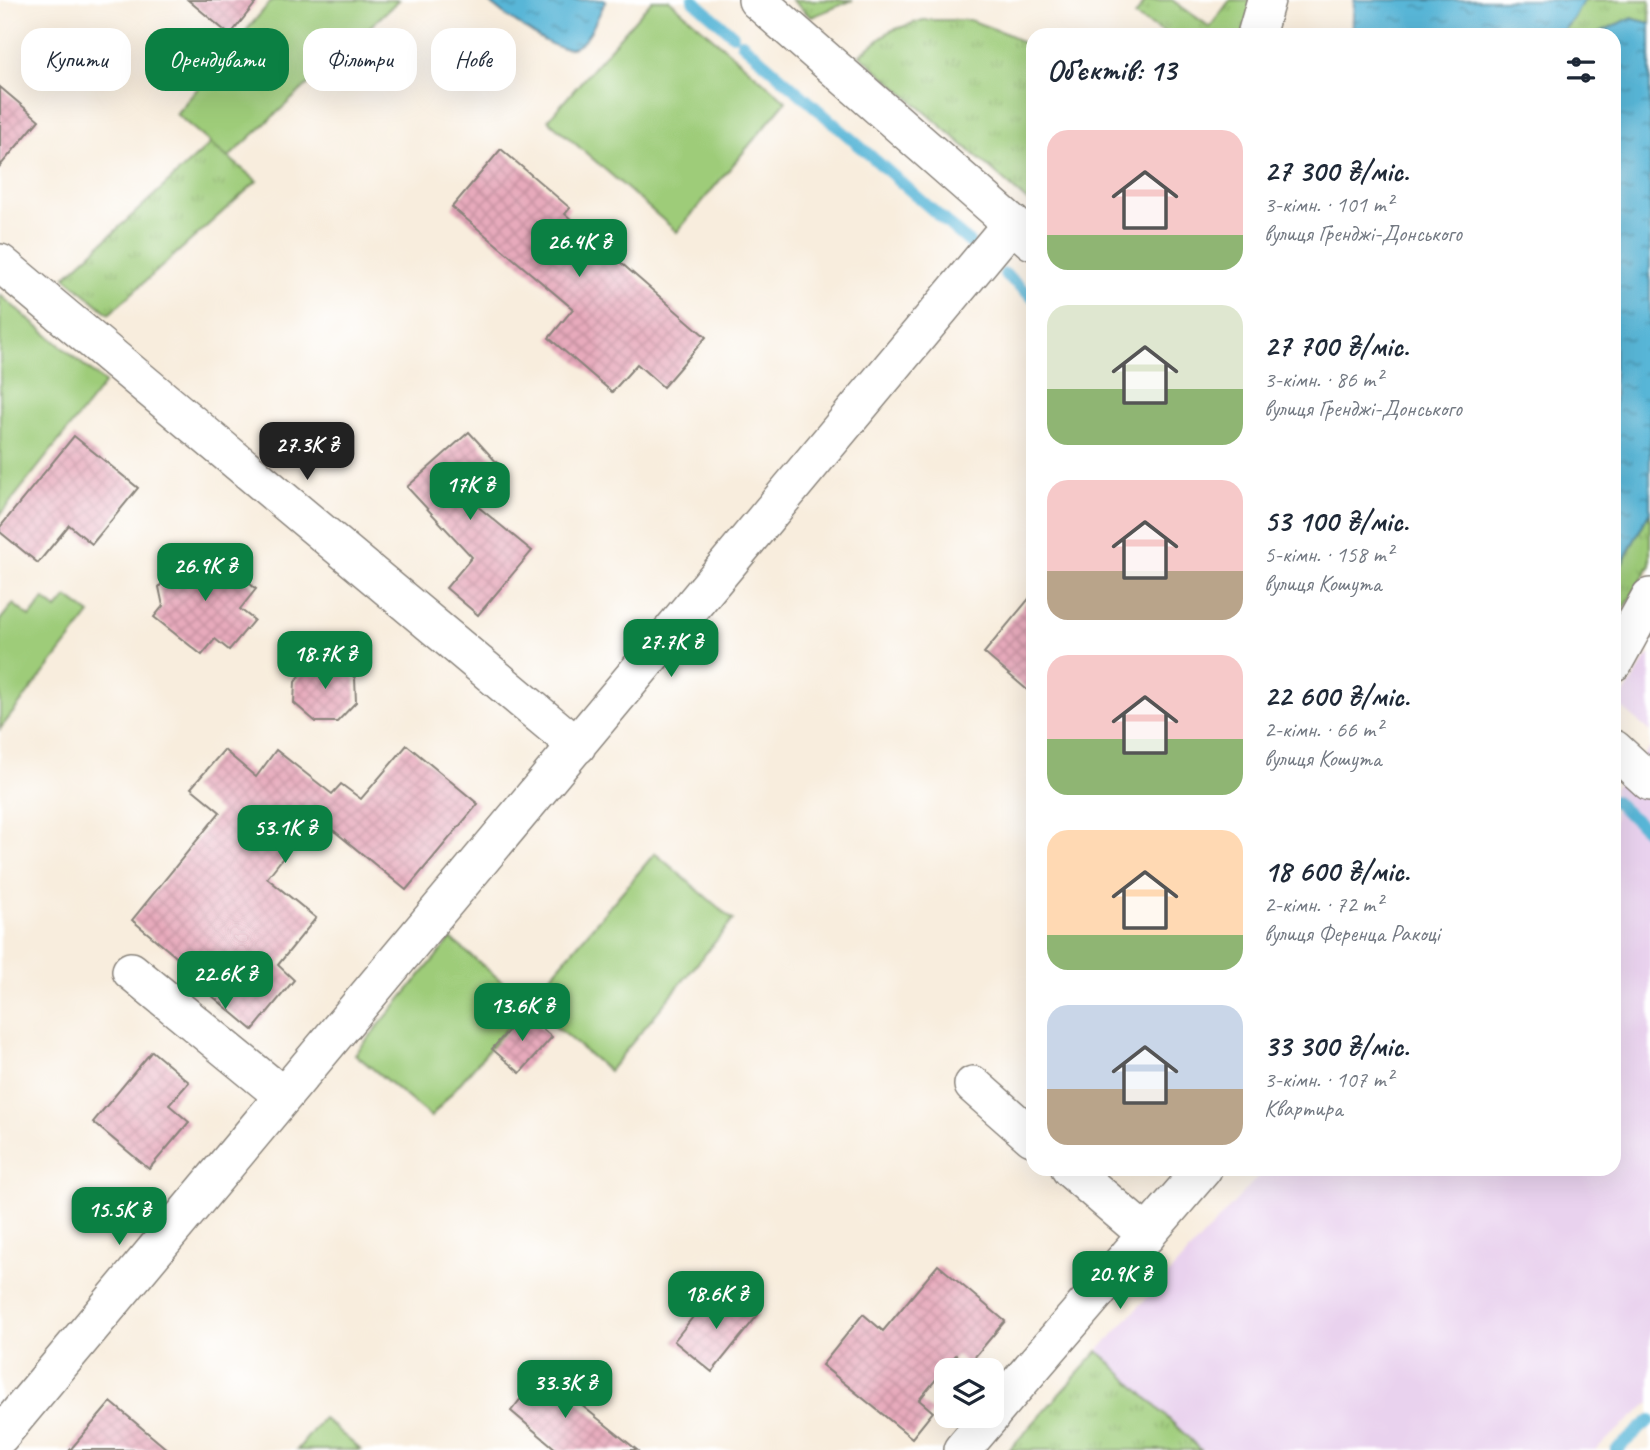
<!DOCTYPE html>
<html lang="uk">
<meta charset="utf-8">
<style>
body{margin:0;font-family:Caveat,sans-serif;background:#f6f6f7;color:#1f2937;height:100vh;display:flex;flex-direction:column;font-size:26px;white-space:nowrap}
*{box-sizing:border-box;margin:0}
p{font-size:23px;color:#747a83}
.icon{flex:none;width:38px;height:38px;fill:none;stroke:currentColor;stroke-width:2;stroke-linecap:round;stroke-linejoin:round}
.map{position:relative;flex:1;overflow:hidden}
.drawer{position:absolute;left:1026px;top:28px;width:595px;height:1148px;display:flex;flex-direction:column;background:#fff;border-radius:21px;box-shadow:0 7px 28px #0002}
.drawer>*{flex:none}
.banner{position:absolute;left:21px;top:28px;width:665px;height:63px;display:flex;gap:14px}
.fabs{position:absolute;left:934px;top:1358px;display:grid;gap:14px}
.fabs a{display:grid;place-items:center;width:70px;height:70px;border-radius:14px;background:#fff;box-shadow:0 7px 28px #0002;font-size:35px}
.price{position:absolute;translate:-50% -60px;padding:0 16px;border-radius:14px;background:#0b8043;color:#fff;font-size:23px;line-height:46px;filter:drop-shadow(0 2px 4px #0008)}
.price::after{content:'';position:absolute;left:50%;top:42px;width:21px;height:16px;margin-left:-10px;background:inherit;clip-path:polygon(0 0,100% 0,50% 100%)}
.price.selected{background:#222;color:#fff}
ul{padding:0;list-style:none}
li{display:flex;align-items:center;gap:21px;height:175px;padding:0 21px}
li span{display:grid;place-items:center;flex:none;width:196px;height:140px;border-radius:21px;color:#555}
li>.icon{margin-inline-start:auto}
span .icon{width:84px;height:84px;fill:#fffc;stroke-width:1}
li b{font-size:30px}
h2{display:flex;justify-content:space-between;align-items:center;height:84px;padding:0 21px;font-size:30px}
.pill{padding:0 24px;border-radius:21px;background:#fff;box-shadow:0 7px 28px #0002;font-size:24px;line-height:63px}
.pill.selected{background:#0b8043;color:#fff}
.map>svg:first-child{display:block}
</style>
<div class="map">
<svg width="1650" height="1450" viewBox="0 0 1650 1450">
<defs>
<pattern id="grass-tufts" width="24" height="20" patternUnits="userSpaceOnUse" patternTransform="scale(1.75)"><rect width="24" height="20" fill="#9ecc79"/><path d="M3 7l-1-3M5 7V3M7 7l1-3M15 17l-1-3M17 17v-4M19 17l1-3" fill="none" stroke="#88af68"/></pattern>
<pattern id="water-ripples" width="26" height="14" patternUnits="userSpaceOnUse" patternTransform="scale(1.75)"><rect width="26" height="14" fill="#59b6d7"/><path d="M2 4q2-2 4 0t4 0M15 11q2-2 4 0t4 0" fill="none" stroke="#4993ae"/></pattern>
<pattern id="building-cross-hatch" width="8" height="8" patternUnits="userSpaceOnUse" patternTransform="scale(1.75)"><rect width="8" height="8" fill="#e7aabc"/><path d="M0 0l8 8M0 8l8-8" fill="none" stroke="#c692a1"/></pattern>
</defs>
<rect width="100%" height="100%" fill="#fff"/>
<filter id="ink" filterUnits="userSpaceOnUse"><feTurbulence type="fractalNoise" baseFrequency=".0143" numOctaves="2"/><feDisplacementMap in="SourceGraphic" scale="14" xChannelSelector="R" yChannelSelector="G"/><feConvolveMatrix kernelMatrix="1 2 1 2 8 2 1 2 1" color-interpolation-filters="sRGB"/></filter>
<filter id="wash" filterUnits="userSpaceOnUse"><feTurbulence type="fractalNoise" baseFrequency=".00686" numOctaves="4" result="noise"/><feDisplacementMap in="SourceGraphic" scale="28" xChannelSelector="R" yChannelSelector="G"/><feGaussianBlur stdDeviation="1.57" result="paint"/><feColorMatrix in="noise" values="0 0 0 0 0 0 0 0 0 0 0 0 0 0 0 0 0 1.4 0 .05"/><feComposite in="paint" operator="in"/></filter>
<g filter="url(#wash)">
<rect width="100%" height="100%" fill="#f8eddd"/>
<path fill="#e9d2ee" d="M 1650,653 L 1650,732 L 1618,704 Z
M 1650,748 L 1650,1402 L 1595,1450 L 1201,1450 L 1098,1351 L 1265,1169 L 1614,1169 L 1614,788 Z"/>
<path fill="url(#grass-tufts)" stroke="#5d744a" stroke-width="2" d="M 792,0 L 853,0 L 811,17 Z
M 1146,0 L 1172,0 L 1210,27 L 1230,0 L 1252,0 L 1244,35 L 1168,35 L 1135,16 Z
M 1584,0 L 1650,0 L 1650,23 L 1630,18 L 1594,35 L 1559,35 L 1573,19 Z
M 923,20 L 970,20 L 1010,35 L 1032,49 L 1032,205 L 860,55 L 890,31 Z
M 211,143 L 257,181 L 109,314 L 65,277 Z
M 1650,511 L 1650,565 L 1614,626 L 1614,579 Z
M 1098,1351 L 1201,1450 L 1009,1450 Z"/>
<path fill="#9ecc79" stroke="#5d744a" stroke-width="2" d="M 272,0 L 399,0 L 228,158 L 176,114 Z
M 652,0 L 669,0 L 786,101 L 677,232 L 548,120 Z
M 0,295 L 105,383 L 0,515 Z
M 67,597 L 90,614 L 0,729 L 0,620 L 13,604 L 30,617 L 44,599 L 57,609 Z
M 655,853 L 733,920 L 609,1071 L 528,1004 L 431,1117 L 355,1054 L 451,939 L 528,1003 Z
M 323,1418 L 361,1450 L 297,1450 Z"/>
<path fill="url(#water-ripples)" stroke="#3a697a" stroke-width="2" d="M 487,0 L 606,0 C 583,49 577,64 527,30 C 513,21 499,12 487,0 Z
M 1354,0 L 1584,0 L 1573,19 L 1559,35 L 1352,35 Z
M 1630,18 L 1650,23 L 1650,511 L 1614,579 L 1614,35 L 1594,35 Z"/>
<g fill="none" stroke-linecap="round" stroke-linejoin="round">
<path stroke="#59b6d7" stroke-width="12" d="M 693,0 L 733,35
M 742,43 L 970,243
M 1005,274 L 1032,297
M 1614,801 L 1650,833
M 1616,1450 L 1650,1420"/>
</g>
<g id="blocks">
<path fill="url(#building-cross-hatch)" d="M 188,0 L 258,0 L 230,35 Z
M 0,87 L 39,120 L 0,166 Z
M 501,149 L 570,208 L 565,214 L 706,337 L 663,387 L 637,364 L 612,392 L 549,338 L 573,309 L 452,207 Z
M 469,432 L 499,465 L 465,496 L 532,551 L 478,615 L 446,588 L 472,557 L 407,487 Z
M 74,436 L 138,488 L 92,544 L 69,525 L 38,563 L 0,532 L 0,527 Z
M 209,550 L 256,589 L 240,609 L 254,620 L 229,650 L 215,639 L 202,655 L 154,617 L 163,606 L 159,587 L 177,564 L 199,562 Z
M 1032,595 L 1032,694 L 984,653 Z
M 335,659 L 355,678 L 356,702 L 337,722 L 316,722 L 294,703 L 295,682 L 311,661 Z
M 407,745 L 478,804 L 406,890 L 316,816 L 267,878 L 316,918 L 278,965 L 294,980 L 253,1030 L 211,995 L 216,990 L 132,920 L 220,812 L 191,788 L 224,750 L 256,777 L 276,750 L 332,794 L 341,784 L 361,799 Z
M 524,1013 L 552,1037 L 520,1073 L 492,1049 Z
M 152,1051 L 189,1082 L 169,1105 L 189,1122 L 149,1169 L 93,1122 Z
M 938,1265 L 1005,1321 L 968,1365 L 956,1355 L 919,1400 L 933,1412 L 912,1438 L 822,1365 L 863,1314 L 883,1331 Z
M 730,1293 L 758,1315 L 712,1372 L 674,1341 L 704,1303 L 715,1312 Z
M 542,1372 L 570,1396 L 637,1450 L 557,1450 L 511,1411 Z
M 111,1402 L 168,1450 L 70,1450 Z"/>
</g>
</g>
<g filter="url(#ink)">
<use href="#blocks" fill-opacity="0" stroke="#8a847c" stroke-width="2"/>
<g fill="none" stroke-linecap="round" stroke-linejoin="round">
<g stroke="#8a847c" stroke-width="40">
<path id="minor" d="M 757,0 L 1032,241
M 1256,35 L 1266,0
M 0,263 L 577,746
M 1614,662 L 1650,597
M 1614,749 L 1650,782
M 131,971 L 282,1095
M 973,1085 L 1032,1137
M 1070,1169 L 1147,1235
M 992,1414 L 1203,1169
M 0,1436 L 1012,223
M 962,1450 L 991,1416"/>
</g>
<use href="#minor" stroke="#fff" stroke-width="37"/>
</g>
</g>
</svg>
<div class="fabs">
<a><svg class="icon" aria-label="layers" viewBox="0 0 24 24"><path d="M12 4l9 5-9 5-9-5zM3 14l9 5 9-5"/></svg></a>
</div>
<b class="price" style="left:579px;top:279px">26.4K ₴</b>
<b class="price selected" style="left:307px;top:482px">27.3K ₴</b>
<b class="price" style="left:470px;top:522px">17K ₴</b>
<b class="price" style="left:205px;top:603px">26.9K ₴</b>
<b class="price" style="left:671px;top:679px">27.7K ₴</b>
<b class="price" style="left:325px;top:691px">18.7K ₴</b>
<b class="price" style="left:285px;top:865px">53.1K ₴</b>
<b class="price" style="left:225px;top:1011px">22.6K ₴</b>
<b class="price" style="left:522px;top:1043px">13.6K ₴</b>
<b class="price" style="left:119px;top:1247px">15.5K ₴</b>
<b class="price" style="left:1120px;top:1311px">20.9K ₴</b>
<b class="price" style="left:716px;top:1331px">18.6K ₴</b>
<b class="price" style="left:565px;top:1420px">33.3K ₴</b>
<div class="banner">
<a class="pill">Купити</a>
<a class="pill selected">Орендувати</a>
<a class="pill">Фільтри</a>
<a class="pill">Нове</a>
</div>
<section class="drawer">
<h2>Об’єктів: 13<svg class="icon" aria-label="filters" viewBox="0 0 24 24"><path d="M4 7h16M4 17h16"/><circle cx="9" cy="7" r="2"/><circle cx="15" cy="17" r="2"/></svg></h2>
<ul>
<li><span style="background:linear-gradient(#f6c9c9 75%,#8fb573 0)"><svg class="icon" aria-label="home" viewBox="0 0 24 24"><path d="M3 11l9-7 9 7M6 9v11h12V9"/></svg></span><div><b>27 300 ₴/міс.</b><p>3-кімн. · 101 m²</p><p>вулиця Гренджі-Донського</p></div></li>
<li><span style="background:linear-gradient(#dfe7d0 60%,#8fb573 0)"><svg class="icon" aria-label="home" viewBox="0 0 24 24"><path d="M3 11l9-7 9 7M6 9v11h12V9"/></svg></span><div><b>27 700 ₴/міс.</b><p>3-кімн. · 86 m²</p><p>вулиця Гренджі-Донського</p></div></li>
<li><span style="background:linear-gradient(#f6c9c9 65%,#b9a48a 0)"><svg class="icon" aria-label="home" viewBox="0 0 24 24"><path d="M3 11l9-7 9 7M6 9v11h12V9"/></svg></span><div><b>53 100 ₴/міс.</b><p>5-кімн. · 158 m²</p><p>вулиця Кошута</p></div></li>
<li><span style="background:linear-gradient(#f6c9c9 60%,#8fb573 0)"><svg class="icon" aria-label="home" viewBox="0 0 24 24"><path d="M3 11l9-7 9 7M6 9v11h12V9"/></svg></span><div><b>22 600 ₴/міс.</b><p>2-кімн. · 66 m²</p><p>вулиця Кошута</p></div></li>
<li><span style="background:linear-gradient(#ffd9b3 75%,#8fb573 0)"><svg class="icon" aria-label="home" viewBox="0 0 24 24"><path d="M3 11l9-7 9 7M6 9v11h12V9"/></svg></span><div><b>18 600 ₴/міс.</b><p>2-кімн. · 72 m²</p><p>вулиця Ференца Ракоці</p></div></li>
<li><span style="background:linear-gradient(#c9d6e8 60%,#b9a48a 0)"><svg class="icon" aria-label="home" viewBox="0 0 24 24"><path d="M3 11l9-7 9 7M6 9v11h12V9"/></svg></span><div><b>33 300 ₴/міс.</b><p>3-кімн. · 107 m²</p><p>Квартира</p></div></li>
</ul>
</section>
</div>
